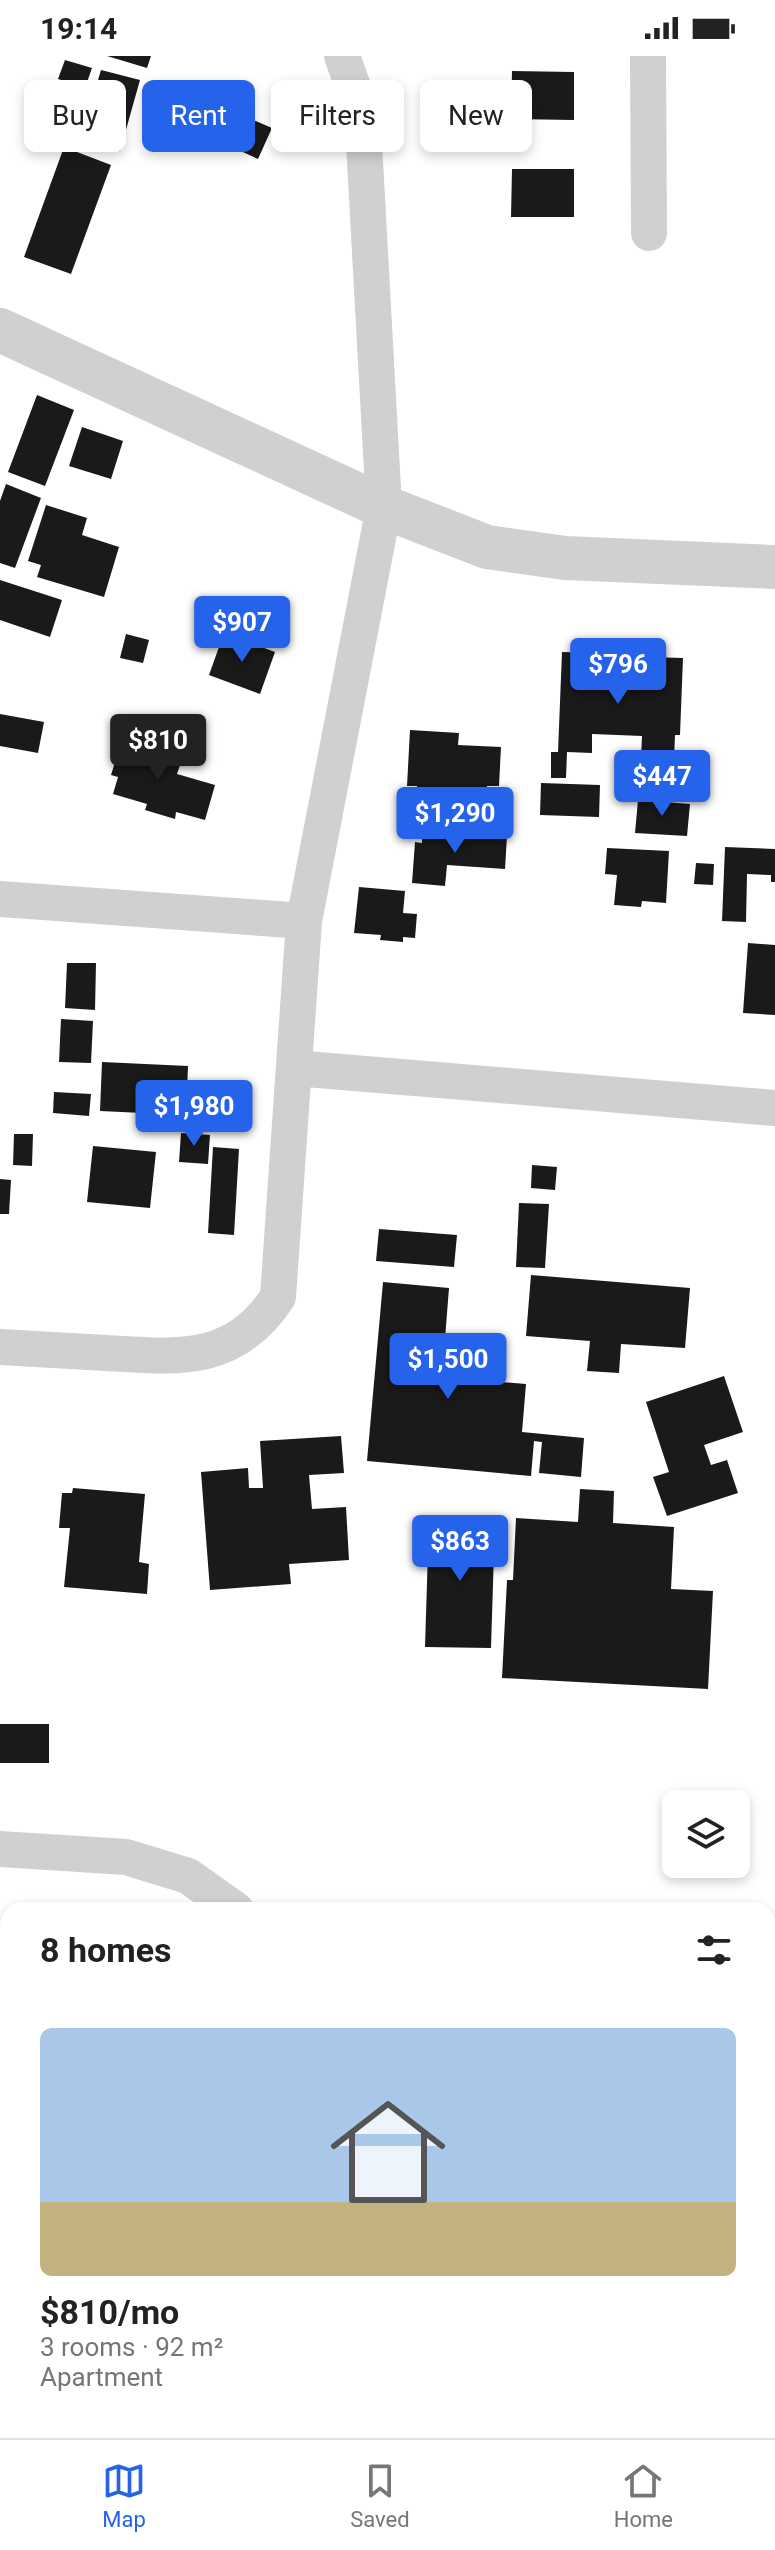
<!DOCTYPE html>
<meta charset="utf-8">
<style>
body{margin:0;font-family:Roboto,sans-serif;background:#f2f2f2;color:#222;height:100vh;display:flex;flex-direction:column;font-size:30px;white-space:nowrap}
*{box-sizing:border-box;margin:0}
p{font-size:26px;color:#767676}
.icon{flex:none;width:44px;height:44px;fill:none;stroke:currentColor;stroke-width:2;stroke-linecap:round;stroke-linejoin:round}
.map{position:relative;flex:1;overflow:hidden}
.panel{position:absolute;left:0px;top:1846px;width:776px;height:536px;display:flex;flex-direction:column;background:#fff;border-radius:24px 24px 0 0;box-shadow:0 4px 12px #0003}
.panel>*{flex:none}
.banner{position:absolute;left:24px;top:24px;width:728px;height:72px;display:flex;gap:16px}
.tools{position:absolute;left:662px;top:1734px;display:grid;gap:16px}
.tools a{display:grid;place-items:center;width:88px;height:88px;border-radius:12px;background:#fff;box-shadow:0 4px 12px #0003;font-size:40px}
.price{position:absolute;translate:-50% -68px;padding:0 18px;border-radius:8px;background:#2563eb;color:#fff;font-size:26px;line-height:52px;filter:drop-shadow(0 2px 4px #0008)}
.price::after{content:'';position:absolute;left:50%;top:48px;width:24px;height:18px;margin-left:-12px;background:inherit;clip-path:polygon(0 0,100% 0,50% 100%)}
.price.active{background:#222;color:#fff}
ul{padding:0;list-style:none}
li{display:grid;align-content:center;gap:16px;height:424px;padding:0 40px}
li+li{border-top:2px solid #e0e0e0}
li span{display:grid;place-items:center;height:248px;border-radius:12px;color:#555}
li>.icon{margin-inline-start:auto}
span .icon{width:144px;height:144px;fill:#fffc;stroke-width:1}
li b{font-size:34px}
h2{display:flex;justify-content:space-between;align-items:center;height:96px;padding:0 40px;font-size:34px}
.chip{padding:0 28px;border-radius:12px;background:#fff;box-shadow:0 4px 12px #0003;font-size:28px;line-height:72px}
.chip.active{background:#2563eb;color:#fff}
.status{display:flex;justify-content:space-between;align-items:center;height:56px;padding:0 40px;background:#fff;direction:ltr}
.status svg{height:22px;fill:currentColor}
.dock{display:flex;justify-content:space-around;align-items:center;height:112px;border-top:2px solid #e0e0e0;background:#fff;font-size:22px;color:#767676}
.dock a{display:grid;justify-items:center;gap:4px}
.dock .active{color:#2563eb}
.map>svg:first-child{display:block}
</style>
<div class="status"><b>19:14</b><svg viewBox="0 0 49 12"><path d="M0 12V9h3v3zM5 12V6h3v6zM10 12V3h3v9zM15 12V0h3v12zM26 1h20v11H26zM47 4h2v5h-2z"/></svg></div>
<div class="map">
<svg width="775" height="2382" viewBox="0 0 775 2382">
<rect width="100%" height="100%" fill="#fff"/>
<path fill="#e6ecdf" d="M 123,2374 L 178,2374 L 178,2382 L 122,2382 Z"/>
<path fill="#1a1a1a" d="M 107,0 L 151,0 L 147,12 Z
M 65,4 L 92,12 L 85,32 L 58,23 Z
M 101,14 L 140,24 L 120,95 L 80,84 Z
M 512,15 L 574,16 L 574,64 L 511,63 Z
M 210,45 L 272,72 L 258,103 L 196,75 Z
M 64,91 L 111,109 L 71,218 L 24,201 Z
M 512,113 L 574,113 L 574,161 L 511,161 Z
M 37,339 L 74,354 L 45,430 L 8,416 Z
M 82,371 L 123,385 L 111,423 L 69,410 Z
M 6,428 L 41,442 L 15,512 L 0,507 L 0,445 Z
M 46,449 L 87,462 L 82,479 L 119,491 L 104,541 L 37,521 L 41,509 L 28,505 Z
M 0,524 L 62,544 L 50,581 L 0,564 Z
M 224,577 L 275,596 L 260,638 L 209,619 Z
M 126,578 L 149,584 L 143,607 L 120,602 Z
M 562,596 L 600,597 L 600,612 L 648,613 L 648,601 L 683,602 L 680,679 L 675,679 L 674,704 L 641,702 L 642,680 L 592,678 L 592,697 L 567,696 L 566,722 L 551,722 L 551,696 L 558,696 Z
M 0,658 L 44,666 L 38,697 L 0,690 Z
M 410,674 L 459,677 L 458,689 L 501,691 L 499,730 L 487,730 L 486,743 L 417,739 L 417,730 L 407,730 Z
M 124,677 L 150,685 L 145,703 L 156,706 L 158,699 L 181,706 L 177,718 L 215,729 L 205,764 L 176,756 L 175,763 L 145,754 L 147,748 L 113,738 L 118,721 L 111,719 Z
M 541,727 L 600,729 L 599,761 L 540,759 Z
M 638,744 L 690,748 L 687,780 L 635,777 Z
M 422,775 L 507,780 L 505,813 L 447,809 L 445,830 L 412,827 L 415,786 L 422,787 Z
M 725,791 L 775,793 L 775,826 L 771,826 L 771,819 L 747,818 L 746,866 L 722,865 Z
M 607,792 L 669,795 L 666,847 L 642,845 L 641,851 L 614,849 L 617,819 L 605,818 Z
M 696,807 L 714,808 L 713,829 L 694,828 Z
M 359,831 L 405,835 L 403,857 L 417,858 L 415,882 L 403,881 L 403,886 L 380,884 L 381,879 L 354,877 Z
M 748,887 L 775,889 L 775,959 L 743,957 Z
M 67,907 L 96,907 L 95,954 L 65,952 Z
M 61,963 L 93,965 L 91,1007 L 59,1006 Z
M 102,1006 L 188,1010 L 186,1059 L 100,1055 Z
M 54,1036 L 91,1038 L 89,1060 L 53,1057 Z
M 181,1077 L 210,1079 L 208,1108 L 179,1106 Z
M 14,1078 L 33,1078 L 32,1110 L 13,1109 Z
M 93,1090 L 156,1096 L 150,1152 L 87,1146 Z
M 213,1091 L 239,1093 L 234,1179 L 208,1177 Z
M 532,1109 L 557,1111 L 555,1134 L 531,1132 Z
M 0,1123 L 11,1124 L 9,1158 L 0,1158 Z
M 519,1147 L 549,1148 L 545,1212 L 516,1211 Z
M 379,1173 L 457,1179 L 454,1211 L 376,1205 Z
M 531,1219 L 690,1232 L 685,1292 L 621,1288 L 619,1317 L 587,1315 L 590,1285 L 526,1280 Z
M 383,1226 L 449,1232 L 442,1321 L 526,1328 L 522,1376 L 584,1382 L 581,1421 L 539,1417 L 542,1386 L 534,1385 L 531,1420 L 367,1405 Z
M 724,1320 L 743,1376 L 704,1389 L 711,1409 L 727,1404 L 738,1437 L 667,1460 L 653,1421 L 669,1416 L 646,1346 Z
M 341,1380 L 344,1417 L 309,1419 L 312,1453 L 346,1451 L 349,1504 L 289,1508 L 291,1528 L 210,1534 L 201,1416 L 248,1412 L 249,1432 L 263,1432 L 260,1385 Z
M 73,1432 L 145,1438 L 139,1506 L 149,1508 L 147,1538 L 64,1531 L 70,1472 L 59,1472 L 62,1437 L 72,1437 Z
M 580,1433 L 614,1435 L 613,1467 L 674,1471 L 671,1533 L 713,1535 L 708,1633 L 502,1622 L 507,1524 L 513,1524 L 516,1462 L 578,1466 Z
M 429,1462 L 495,1464 L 491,1592 L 425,1591 Z
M 0,1668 L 49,1668 L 49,1707 L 0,1707 Z"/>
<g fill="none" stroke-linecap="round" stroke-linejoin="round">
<path stroke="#d0d0d0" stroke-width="36" d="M 648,0 L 649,177
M 0,843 L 304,865
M 294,1012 L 775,1052
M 0,1291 C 35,1293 71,1295 106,1297 C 178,1301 233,1309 278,1241 L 304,865 L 384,451 L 364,87 L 358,45 L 342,0
M 0,1793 L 126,1801 L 188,1820 L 236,1854
M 377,2374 L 383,2382"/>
<path stroke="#d0d0d0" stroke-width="44" d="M 0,274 L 384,451 L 487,491 L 565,502 L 775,511"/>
</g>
</svg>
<div class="tools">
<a><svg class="icon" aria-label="layers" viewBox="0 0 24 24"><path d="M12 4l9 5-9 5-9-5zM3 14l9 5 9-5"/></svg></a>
</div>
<b class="price" style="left:242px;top:608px">$907</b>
<b class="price" style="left:618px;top:650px">$796</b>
<b class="price active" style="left:158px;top:726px">$810</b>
<b class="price" style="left:662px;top:762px">$447</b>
<b class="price" style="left:455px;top:799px">$1,290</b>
<b class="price" style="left:194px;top:1092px">$1,980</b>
<b class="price" style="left:448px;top:1345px">$1,500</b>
<b class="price" style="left:460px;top:1527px">$863</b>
<div class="banner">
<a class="chip">Buy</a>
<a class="chip active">Rent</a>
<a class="chip">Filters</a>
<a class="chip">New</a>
</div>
<section class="panel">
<h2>8 homes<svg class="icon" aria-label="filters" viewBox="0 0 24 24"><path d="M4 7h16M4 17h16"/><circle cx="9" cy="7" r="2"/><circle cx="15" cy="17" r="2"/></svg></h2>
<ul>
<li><span style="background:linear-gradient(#a9c7e8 70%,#c2b280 0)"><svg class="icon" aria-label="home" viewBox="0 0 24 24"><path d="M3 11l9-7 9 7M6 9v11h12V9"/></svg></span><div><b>$810/mo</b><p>3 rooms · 92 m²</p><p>Apartment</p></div></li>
</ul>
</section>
</div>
<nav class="dock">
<a class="active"><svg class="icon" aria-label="map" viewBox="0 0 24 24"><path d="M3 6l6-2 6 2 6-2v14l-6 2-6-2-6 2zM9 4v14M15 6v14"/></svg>Map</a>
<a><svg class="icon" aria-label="saved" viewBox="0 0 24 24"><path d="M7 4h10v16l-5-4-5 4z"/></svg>Saved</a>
<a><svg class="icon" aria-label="home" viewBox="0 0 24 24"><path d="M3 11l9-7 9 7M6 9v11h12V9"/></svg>Home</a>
</nav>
